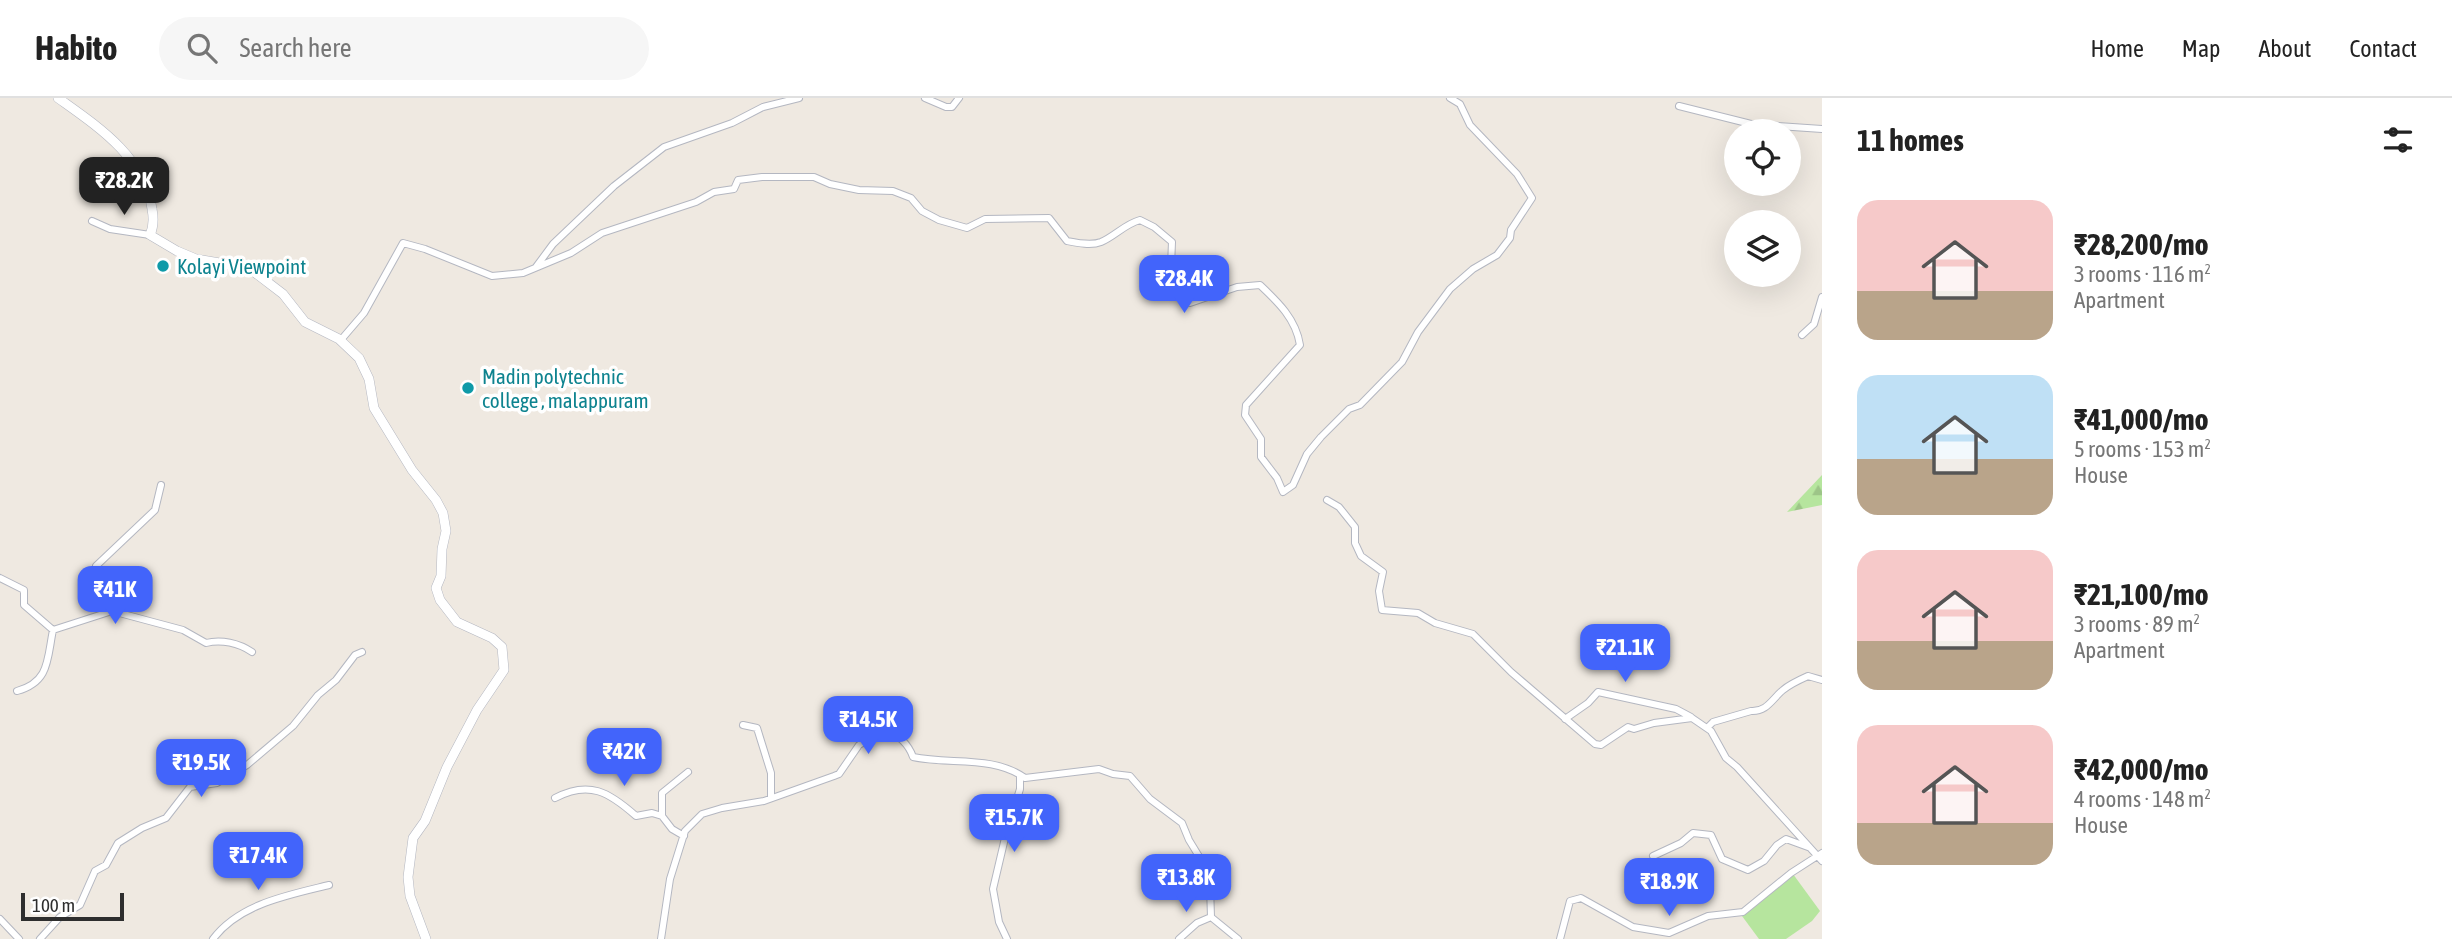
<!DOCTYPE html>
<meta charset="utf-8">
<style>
body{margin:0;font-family:"Asap Condensed",sans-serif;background:#f6f6f6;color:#222;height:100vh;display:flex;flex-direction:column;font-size:26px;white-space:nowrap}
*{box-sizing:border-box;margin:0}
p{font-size:23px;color:#767676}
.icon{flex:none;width:38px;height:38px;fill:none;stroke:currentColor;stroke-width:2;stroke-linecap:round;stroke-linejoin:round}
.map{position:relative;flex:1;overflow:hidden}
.drawer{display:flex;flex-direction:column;background:#fff;width:630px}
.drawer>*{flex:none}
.controls{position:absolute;left:1724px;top:21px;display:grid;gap:14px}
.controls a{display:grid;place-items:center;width:77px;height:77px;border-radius:50%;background:#fff;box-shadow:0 7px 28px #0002;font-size:35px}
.scale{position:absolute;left:21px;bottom:18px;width:103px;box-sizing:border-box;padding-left:7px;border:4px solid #2e2e2e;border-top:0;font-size:19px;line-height:24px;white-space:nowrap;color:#2e2e2e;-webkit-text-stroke:5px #fff;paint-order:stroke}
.price{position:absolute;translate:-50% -60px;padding:0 16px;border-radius:14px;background:#4264fb;color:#fff;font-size:23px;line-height:46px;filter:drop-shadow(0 2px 4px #0008)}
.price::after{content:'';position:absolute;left:50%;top:42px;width:21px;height:16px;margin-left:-10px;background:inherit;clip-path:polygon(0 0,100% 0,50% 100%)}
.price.current{background:#222;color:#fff}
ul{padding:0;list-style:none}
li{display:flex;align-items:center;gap:21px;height:175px;padding:0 35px}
li span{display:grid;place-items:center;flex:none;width:196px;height:140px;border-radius:21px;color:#555}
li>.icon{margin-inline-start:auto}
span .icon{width:84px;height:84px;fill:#fffc;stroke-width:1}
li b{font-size:30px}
h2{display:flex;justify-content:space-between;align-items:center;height:84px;padding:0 35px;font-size:30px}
header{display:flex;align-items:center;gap:42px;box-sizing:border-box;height:98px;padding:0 35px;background:#fff;border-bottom:2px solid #e0e0e0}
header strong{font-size:33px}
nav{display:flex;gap:38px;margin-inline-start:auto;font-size:24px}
.search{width:490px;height:63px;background:#f6f6f6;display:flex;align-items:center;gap:18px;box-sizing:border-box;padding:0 24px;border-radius:38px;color:#767676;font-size:26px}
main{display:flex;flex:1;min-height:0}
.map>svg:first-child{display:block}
</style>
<header>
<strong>Habito</strong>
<div class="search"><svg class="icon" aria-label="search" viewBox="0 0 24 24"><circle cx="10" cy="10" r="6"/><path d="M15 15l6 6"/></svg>Search here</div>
<nav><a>Home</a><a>Map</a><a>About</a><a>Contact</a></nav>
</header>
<main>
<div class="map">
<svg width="1822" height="841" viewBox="0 0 1822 841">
<defs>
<pattern id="forest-firs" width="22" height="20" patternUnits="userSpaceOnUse" patternTransform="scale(1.75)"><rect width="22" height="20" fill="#b6e59e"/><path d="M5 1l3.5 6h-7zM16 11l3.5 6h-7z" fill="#9dc588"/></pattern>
</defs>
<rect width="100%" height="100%" fill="#efe9e1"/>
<path fill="#b6e59e" d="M 1793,776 L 1820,813 L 1812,823 L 1786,841 L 1759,841 L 1742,818 Z"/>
<path fill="url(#forest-firs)" d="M 1822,377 L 1822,407 L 1787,414 Z"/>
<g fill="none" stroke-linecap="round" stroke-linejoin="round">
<g stroke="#b4b7c1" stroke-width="8">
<path id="street" d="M 925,0 L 946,9 L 952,9 L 959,0
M 1679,8 L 1751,26 L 1822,31
M 92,123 L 110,131 L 150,137
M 536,169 L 553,146 L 614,88 L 664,49 L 732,25 L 763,9 L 799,0
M 1802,237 L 1814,226 L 1822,199
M 340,243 L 364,215 L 403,145 L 425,151 L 492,178 L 523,175 L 571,155 L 602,135 L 696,104 L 714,94 L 734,91 L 738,82 L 762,79 L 814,79 L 830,86 L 859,92 L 893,93 L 911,100 L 922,113 L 939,122 L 967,130 L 985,121 L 1049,120 L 1067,143 C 1077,145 1091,148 1101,144 C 1115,138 1125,126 1140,122 L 1154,129 L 1172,144 L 1171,168 L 1191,197 L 1190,205 L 1237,189 L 1260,187 C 1278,204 1296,221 1300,247 L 1246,307 L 1245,317 L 1261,341 L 1261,359 L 1277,380 L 1283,394 L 1293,387 L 1307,356 L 1321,339 L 1349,311 L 1360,307 L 1402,264 L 1418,234 L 1450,191 L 1473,171 L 1497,157 L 1510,140 L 1511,132 L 1532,100 L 1517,76 L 1470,27 L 1460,6 L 1450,0
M 1327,402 L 1339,409 L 1355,429 L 1355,445 L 1361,458 L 1383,474 L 1379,493 L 1382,512 L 1418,515 L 1435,525 L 1473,536 L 1511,574 L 1595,646 L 1601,647 L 1628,629 L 1634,631 L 1654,625 L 1692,620 L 1711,633 L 1726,660 L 1737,669 L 1822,763
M 0,480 L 24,492 L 24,507 L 53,532
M 112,514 L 112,506 L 96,468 L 155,412 L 161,387
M 17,593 C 50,584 47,561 53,532 L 112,513 L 183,532 L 206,545 C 221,541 239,545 252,554
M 1565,621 L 1588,605 L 1598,594 L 1676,611 L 1691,619
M 743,627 L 757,630 L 771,675 L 771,700
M 1707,630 L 1713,624 L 1751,613 C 1767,614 1772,601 1783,592 C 1790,586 1799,582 1808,578 L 1822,582
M 555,700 C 589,682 609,694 636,718 L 652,715 L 662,718 L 672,731 L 684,738
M 662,718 L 662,695 L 688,674
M 1653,758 L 1681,745 L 1693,735 L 1711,737 L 1722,761 L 1748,772 L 1764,763 L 1777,747 L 1786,741 L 1808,749
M 0,821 L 19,841
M 40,841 L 60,819 L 80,807 L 95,773 L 106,767 L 118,745 L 142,730 L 166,720 L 190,689 L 217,685 L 247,667 L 293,628 L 318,597 L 336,582 L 355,557 L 362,554
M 213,841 C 239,806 288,797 329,787
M 661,841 L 670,781 L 685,733 L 702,716 L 722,710 L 764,703 L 834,678 L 839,676 L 859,647 L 885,632 C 899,637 908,645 913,659 C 950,667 993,657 1025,680 L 1099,671 L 1113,676 L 1130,678 L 1150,701 L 1182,725 L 1189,742 L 1200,760 L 1210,788 L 1211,819 L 1238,841
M 1007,841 L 999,824 L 993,791 L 1005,740 L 1020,691 L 1020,677
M 1179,841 L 1197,825 L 1211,819
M 1560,841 L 1570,803 L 1581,800 L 1633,829 L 1669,835 L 1708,818 L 1743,814 L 1791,775 L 1822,755"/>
</g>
<g stroke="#b4b7c1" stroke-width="10">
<path id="secondary" d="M 58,0 C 97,28 145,59 152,111 C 154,121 154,128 150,137 L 177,153 L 196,161 L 249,170 L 283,196 L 305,224 L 339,241 L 359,260 L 369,281 L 374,310 L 412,372 L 436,402 L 443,415 L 446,433 L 442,451 L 441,478 L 436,490 L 440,502 L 457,524 L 492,540 L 502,549 L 504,572 L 477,612 L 447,669 L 425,723 L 413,740 L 408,779 L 410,798 L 426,841"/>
</g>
<use href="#street" stroke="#fff" stroke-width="6"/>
<use href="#secondary" stroke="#fff" stroke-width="9"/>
</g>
<g fill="#0f9aa8" stroke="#fff" stroke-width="2.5">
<circle cx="163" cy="168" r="7"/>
<circle cx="468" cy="290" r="7"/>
</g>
<g text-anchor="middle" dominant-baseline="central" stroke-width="7" stroke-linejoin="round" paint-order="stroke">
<g font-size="21" fill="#0d838f" stroke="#fff" text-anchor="start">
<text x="177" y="168">Kolayi Viewpoint</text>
<text x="482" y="278">Madin polytechnic<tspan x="482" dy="24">college , malappuram</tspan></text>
</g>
</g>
</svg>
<div class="controls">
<a><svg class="icon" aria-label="locate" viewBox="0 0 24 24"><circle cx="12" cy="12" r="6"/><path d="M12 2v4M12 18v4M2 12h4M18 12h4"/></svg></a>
<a><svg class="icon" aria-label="layers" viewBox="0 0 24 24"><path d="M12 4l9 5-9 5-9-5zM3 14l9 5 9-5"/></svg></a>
</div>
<div class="scale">100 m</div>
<b class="price current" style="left:124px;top:119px">₹28.2K</b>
<b class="price" style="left:1184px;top:217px">₹28.4K</b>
<b class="price" style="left:115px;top:528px">₹41K</b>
<b class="price" style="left:1625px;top:586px">₹21.1K</b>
<b class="price" style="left:868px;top:658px">₹14.5K</b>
<b class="price" style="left:624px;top:690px">₹42K</b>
<b class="price" style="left:201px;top:701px">₹19.5K</b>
<b class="price" style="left:1014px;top:756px">₹15.7K</b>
<b class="price" style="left:258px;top:794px">₹17.4K</b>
<b class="price" style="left:1186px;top:816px">₹13.8K</b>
<b class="price" style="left:1669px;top:820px">₹18.9K</b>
</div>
<section class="drawer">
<h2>11 homes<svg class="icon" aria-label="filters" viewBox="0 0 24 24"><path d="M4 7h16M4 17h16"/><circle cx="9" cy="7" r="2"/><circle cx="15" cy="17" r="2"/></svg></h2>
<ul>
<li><span style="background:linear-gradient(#f6c9c9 65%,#b9a48a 0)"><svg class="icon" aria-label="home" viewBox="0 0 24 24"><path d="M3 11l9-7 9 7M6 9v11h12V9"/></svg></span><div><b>₹28,200/mo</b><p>3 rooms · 116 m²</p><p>Apartment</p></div></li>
<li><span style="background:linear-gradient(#bfe0f5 60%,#b9a48a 0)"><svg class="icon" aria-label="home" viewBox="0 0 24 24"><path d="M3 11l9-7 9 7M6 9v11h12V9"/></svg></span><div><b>₹41,000/mo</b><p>5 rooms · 153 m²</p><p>House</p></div></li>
<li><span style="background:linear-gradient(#f6c9c9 65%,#b9a48a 0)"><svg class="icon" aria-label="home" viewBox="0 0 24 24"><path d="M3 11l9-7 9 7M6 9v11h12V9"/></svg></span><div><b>₹21,100/mo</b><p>3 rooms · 89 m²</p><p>Apartment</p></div></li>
<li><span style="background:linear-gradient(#f6c9c9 70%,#b9a48a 0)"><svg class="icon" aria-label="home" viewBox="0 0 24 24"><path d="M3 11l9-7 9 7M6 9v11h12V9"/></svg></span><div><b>₹42,000/mo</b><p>4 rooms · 148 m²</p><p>House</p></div></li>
</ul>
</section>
</main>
